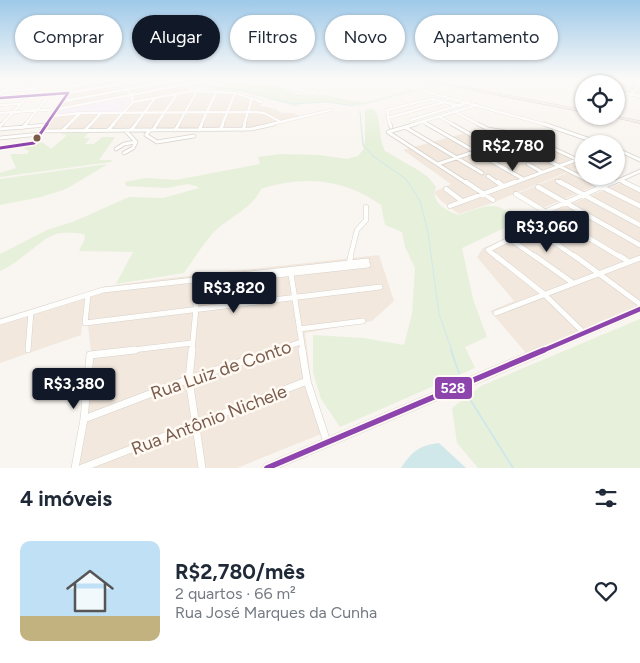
<!DOCTYPE html>
<html lang="pt">
<meta charset="utf-8">
<style>
body{margin:0;font-family:Figtree,sans-serif;background:#f6f6f7;color:#1f2937;height:100vh;display:flex;flex-direction:column;font-size:19px;white-space:nowrap}
*{box-sizing:border-box;margin:0}
p{font-size:16px;color:#747a83}
.icon{flex:none;width:28px;height:28px;fill:none;stroke:currentColor;stroke-width:2;stroke-linecap:round;stroke-linejoin:round}
.map{position:relative;height:468px;overflow:hidden}
.sheet{display:flex;flex-direction:column;background:#fff;flex:1}
.sheet>*{flex:none}
.hud{position:absolute;left:15px;top:15px;width:610px;height:45px;display:flex;gap:10px}
.tools{position:absolute;left:575px;top:75px;display:grid;gap:10px}
.tools a{display:grid;place-items:center;width:50px;height:50px;border-radius:50%;background:#fff;box-shadow:0 1px 4px #0004;font-size:25px}
.price{position:absolute;translate:-50% -42px;padding:0 11px;border-radius:5px;background:#111827;color:#fff;font-size:16px;line-height:32px;filter:drop-shadow(0 1px 2px #0008)}
.price::after{content:'';position:absolute;left:50%;top:30px;width:15px;height:11px;margin-left:-8px;background:inherit;clip-path:polygon(0 0,100% 0,50% 100%)}
.price.active{background:#222;color:#fff}
ul{padding:0;list-style:none}
li{display:flex;align-items:center;gap:15px;height:125px;padding:0 20px}
li+li{border-top:1px solid #e0e1e3}
li span{display:grid;place-items:center;flex:none;width:140px;height:100px;border-radius:10px;color:#555}
li>.icon{margin-inline-start:auto}
span .icon{width:60px;height:60px;fill:#fffc;stroke-width:1}
li b{font-size:21px}
h2{display:flex;justify-content:space-between;align-items:center;height:60px;padding:0 20px;font-size:21px}
.pill{padding:0 18px;border-radius:22px;background:#fff;box-shadow:0 1px 4px #0004;font-size:18px;line-height:45px}
.pill.active{background:#111827;color:#fff}
.map>svg:first-child{display:block}
</style>
<div class="map">
<svg width="640" height="468" viewBox="0 0 640 468">
<rect width="100%" height="100%" fill="#f9f5f0"/>
<path fill="#f2e8de" d="M 82,78 L 174,78 L 187,86 L 190,85 L 195,90 L 241,93 L 262,100 L 261,106 L 276,109 L 281,113 L 294,113 L 301,118 L 252,131 L 42,132 L 53,117 L 81,114 L 124,114 L 135,102 L 133,96 L 177,87 L 60,108 Z
M 607,78 L 640,78 L 640,95 L 616,91 L 616,84 L 606,84 Z
M 484,128 L 522,135 L 584,165 L 492,203 L 459,214 L 440,200 L 434,192 L 451,184 L 403,150 Z
M 584,166 L 584,176 L 616,177 L 543,208 L 519,193 Z
M 626,181 L 640,188 L 640,305 L 527,354 L 490,311 L 514,301 L 477,257 L 483,248 L 507,238 L 528,222 Z
M 379,255 L 394,301 L 372,321 L 305,333 L 311,380 L 326,432 L 237,468 L 78,468 L 91,352 L 88,325 L 89,292 L 101,287 L 170,278 Z
M 85,296 L 81,335 L 0,363 L 0,323 Z"/>
<path fill="#f6eef6" d="M 129,97 L 131,100 L 120,112 L 56,115 L 59,110 Z"/>
<path fill="#e7f0db" d="M 179,78 L 211,87 L 221,83 L 278,86 L 299,95 L 324,95 L 363,103 L 414,89 L 420,90 L 360,106 L 327,102 L 298,104 L 301,106 L 295,106 L 243,92 L 200,87 Z
M 371,109 L 375,110 C 382,123 378,138 385,151 L 416,169 L 428,177 L 436,187 C 430,202 446,211 459,215 C 484,207 498,197 517,222 L 462,248 L 473,299 L 487,337 L 465,347 L 475,368 L 340,427 L 321,399 L 313,372 L 313,335 L 363,338 L 404,345 L 412,314 L 415,268 L 405,247 L 402,232 L 385,225 L 381,205 C 344,179 304,175 261,189 C 252,209 227,218 212,234 C 202,246 193,260 184,273 L 116,284 L 133,252 L 79,251 L 85,238 L 84,234 C 75,233 65,232 56,234 C 40,239 20,263 0,271 L 0,254 L 47,230 L 75,221 L 129,197 L 163,198 L 199,188 L 196,186 L 188,184 L 166,188 L 126,186 L 125,182 L 146,178 L 176,180 L 260,164 L 258,157 L 281,154 L 319,155 L 347,159 L 358,156 L 363,150 L 365,141 L 365,110 Z
M 64,132 L 89,132 L 84,138 L 90,138 L 85,144 L 94,144 L 102,137 L 115,137 L 99,160 L 112,160 L 111,162 L 0,177 L 0,173 L 16,168 L 10,154 L 27,154 L 29,151 L 21,147 L 42,142 L 51,149 L 67,135 L 61,134 Z
M 108,164 L 66,189 L 41,197 L 0,205 L 0,179 Z
M 640,319 L 640,468 L 478,468 L 457,443 L 452,408 L 481,386 Z"/>
<path fill="#d0e8ea" d="M 439,443 L 466,468 L 401,468 C 411,452 420,445 439,443 Z"/>
<g fill="none" stroke-linecap="round" stroke-linejoin="round">
<path stroke="#d0e8ea" stroke-width="1" d="M 180,78 L 188,82
M 197,85 L 243,90 L 292,104 L 328,102 L 354,106
M 360,112 L 363,145 L 373,156 L 406,179 L 420,201 L 428,232 L 439,314 L 452,351"/>
<path stroke="#d0e8ea" stroke-width="2" d="M 451,350 L 459,373
M 468,396 L 513,468"/>
<g stroke="#d7d1cb" stroke-width="3">
<path id="minor-far4" d="M 20,78 L 30,78
M 176,78 L 188,85 L 192,91 L 235,93 L 262,102
M 376,78 L 547,125
M 566,78 L 602,83
M 601,78 L 640,84
M 632,78 L 640,79
M 80,79 L 89,78
M 0,81 L 16,81
M 12,84 L 79,80
M 279,84 L 312,93 L 337,79
M 280,84 L 292,78
M 568,84 L 584,87
M 75,86 L 122,78
M 295,88 L 315,78
M 3,91 L 34,89
M 69,92 L 81,78
M 616,92 L 640,96
M 0,94 L 21,78
M 631,95 L 640,85
M 0,98 L 68,93 L 157,78
M 64,101 L 178,80
M 133,102 L 192,91
M 0,105 L 20,104
M 455,112 L 480,125
M 0,113 L 58,109 L 209,80 L 260,80 L 269,78
M 53,116 L 80,113 L 254,112 L 264,113 L 281,122
M 440,117 L 454,125
M 388,118 L 445,102
M 411,120 L 469,102
M 424,122 L 429,125
M 1,125 L 45,78
M 25,125 L 63,78
M 47,125 L 65,99
M 68,125 L 80,113
M 90,125 L 101,113
M 112,125 L 133,102 L 132,96 L 120,78
M 135,125 L 155,98
M 156,125 L 177,94
M 178,125 L 197,91
M 201,125 L 216,92
M 222,125 L 235,93
M 244,125 L 252,98
M 268,125 L 331,110
M 390,125 L 387,110 L 431,99 L 460,106
M 411,125 L 477,105"/>
</g>
<g stroke="#d7d1cb" stroke-width="4.5">
<path id="minor-far3" d="M 390,124 L 391,127
M 427,124 L 523,179
M 452,124 L 473,136 L 505,142
M 478,124 L 488,129 L 524,135 L 576,159
M 544,124 L 602,144
M 0,126 L 2,124
M 405,127 L 482,173
M 22,128 L 26,124
M 0,129 L 46,125
M 131,130 L 136,124
M 150,130 L 146,135 L 157,142 L 194,136
M 153,130 L 157,124
M 175,130 L 179,124
M 199,130 L 202,124
M 220,130 L 223,124
M 243,130 L 245,124
M 41,131 L 251,129 L 274,124
M 62,131 L 69,124
M 84,131 L 91,124
M 107,131 L 114,124
M 388,132 L 468,184
M 388,132 L 416,124
M 0,138 L 40,134
M 509,141 L 595,184
M 494,146 L 521,161
M 0,148 L 34,143 L 48,124
M 116,149 L 124,144 L 136,142
M 616,149 L 640,160
M 124,153 L 133,148 L 136,142 L 125,130
M 438,164 L 524,135
M 528,164 L 542,172
M 488,176 L 499,184
M 619,180 L 627,184
M 557,181 L 562,184
M 511,184 L 584,157
M 611,184 L 640,171"/>
</g>
<g stroke="#d7d1cb" stroke-width="5.5">
<path id="minor-far2" d="M 466,182 L 493,200
M 498,182 L 503,186
M 560,182 L 640,225
M 592,182 L 640,206
M 624,182 L 640,190
M 538,187 L 640,245
M 446,189 L 462,201
M 516,194 L 622,258
M 450,206 L 515,182
M 529,225 L 577,258
M 510,239 L 537,258
M 350,258 L 357,230 L 366,220 L 366,207
M 498,258 L 488,250 L 510,239 L 542,213 L 613,182"/>
</g>
<g stroke="#d7d1cb" stroke-width="6">
<path id="minor-far1" d="M 496,256 L 544,294 L 584,333
M 535,256 L 573,283
M 575,256 L 640,304
M 620,256 L 629,262
M 349,263 L 351,256
M 291,274 L 303,351
M 195,284 L 368,265
M 88,295 L 85,323 L 380,287
M 496,313 L 640,258
M 0,322 L 103,290 L 367,261
M 299,329 L 363,321
M 28,350 L 31,312
M 124,351 L 192,343
M 192,351 L 196,308 L 195,279
M 274,351 L 301,342"/>
</g>
<g stroke="#d7d1cb" stroke-width="8">
<path id="minor" d="M 192,350 L 189,379 L 202,468
M 302,350 L 307,381 L 327,442
M 84,419 L 189,379 L 278,350
M 75,468 L 84,419 L 90,355 L 135,350
M 82,468 L 307,381"/>
</g>
<g stroke="#dad1cc" stroke-width="8">
<path id="major-far1" d="M 542,351 L 640,309"/>
</g>
<g stroke="#dad1cc" stroke-width="10">
<path id="major" d="M 267,468 L 544,350"/>
</g>
<g stroke="#dad1cc" stroke-width="1">
<path id="highway" d="M 412,78 L 418,78 L 584,110 L 584,112 Z
M 609,116 L 616,116 L 640,121 L 640,123 Z"/>
</g>
<use href="#minor-far4" stroke="#fefefd" stroke-width="2.5"/>
<use href="#minor-far3" stroke="#fefefd" stroke-width="3"/>
<use href="#minor-far2" stroke="#fefefd" stroke-width="4.5"/>
<use href="#minor-far1" stroke="#fefefd" stroke-width="5"/>
<use href="#minor" stroke="#fefefd" stroke-width="7"/>
<use href="#major-far1" stroke="#f3eee8" stroke-width="7"/>
<use href="#major" stroke="#f3eee8" stroke-width="9"/>
<use href="#highway" fill="#f2eae7" fill-rule="evenodd"/>
<g stroke="#fffaf3" stroke-width="5">
<path id="bus-1-far3" d="M 0,98 L 68,93
M 46,125 L 68,93"/>
</g>
<g stroke="#fffaf3" stroke-width="6">
<path id="bus-1-far2" d="M 0,148 L 34,143 L 47,124"/>
</g>
<g stroke="#fffaf3" stroke-width="8">
<path id="bus-1-far1" d="M 542,351 L 640,309"/>
</g>
<g stroke="#fffaf3" stroke-width="9">
<path id="bus-1" d="M 267,468 L 544,350"/>
</g>
<use href="#bus-1-far3" stroke="#8e44ad" stroke-width="2.5"/>
<use href="#bus-1-far2" stroke="#8e44ad" stroke-width="3"/>
<use href="#bus-1-far1" stroke="#8e44ad" stroke-width="4.5"/>
<use href="#bus-1" stroke="#8e44ad" stroke-width="5.5"/>
</g>
<linearGradient id="sky" x2="0" y2="1"><stop stop-color="#9ec9e9"/><stop offset="0.55" stop-color="#fcfaf8"/><stop offset="1" stop-color="#fcfaf8" stop-opacity="0"/></linearGradient>
<rect width="640" height="143" fill="url(#sky)"/>
<circle fill="#7a5c4d" stroke="#fffaf3" stroke-width="2" cx="37" cy="138" r="4.5"/>
<g text-anchor="middle" dominant-baseline="central" stroke-width="5" stroke-linejoin="round" paint-order="stroke">
<g font-size="18" fill="#7a5c4d" stroke="#fffaf3">
<text transform="translate(221 370) rotate(-19)">Rua Luiz de Conto</text>
<text transform="translate(209 420) rotate(-21)">Rua Antônio Nichele</text>
</g>
</g>
<rect stroke="#fffaf3" stroke-width="2" x="434" y="376" width="39" height="24" rx="5" fill="#8e44ad"/>
<g font-size="14" text-anchor="middle" font-weight="bold" fill="#fff">
<text x="453" y="393">528</text>
</g>
</svg>
<div class="tools">
<a><svg class="icon" aria-label="locate" viewBox="0 0 24 24"><circle cx="12" cy="12" r="6"/><path d="M12 2v4M12 18v4M2 12h4M18 12h4"/></svg></a>
<a><svg class="icon" aria-label="layers" viewBox="0 0 24 24"><path d="M12 4l9 5-9 5-9-5zM3 14l9 5 9-5"/></svg></a>
</div>
<b class="price active" style="left:513px;top:172px">R$2,780</b>
<b class="price" style="left:547px;top:253px">R$3,060</b>
<b class="price" style="left:234px;top:314px">R$3,820</b>
<b class="price" style="left:74px;top:410px">R$3,380</b>
<div class="hud">
<a class="pill">Comprar</a>
<a class="pill active">Alugar</a>
<a class="pill">Filtros</a>
<a class="pill">Novo</a>
<a class="pill">Apartamento</a>
</div>
</div>
<section class="sheet">
<h2>4 imóveis<svg class="icon" aria-label="filters" viewBox="0 0 24 24"><path d="M4 7h16M4 17h16"/><circle cx="9" cy="7" r="2"/><circle cx="15" cy="17" r="2"/></svg></h2>
<ul>
<li><span style="background:linear-gradient(#bfe0f5 75%,#c2b280 0)"><svg class="icon" aria-label="home" viewBox="0 0 24 24"><path d="M3 11l9-7 9 7M6 9v11h12V9"/></svg></span><div><b>R$2,780/mês</b><p>2 quartos · 66 m²</p><p>Rua José Marques da Cunha</p></div><svg class="icon" aria-label="heart" viewBox="0 0 24 24"><path d="M12 20l-8-8c-3-5 5-10 8-4 3-6 11-1 8 4z"/></svg></li>
</ul>
</section>
